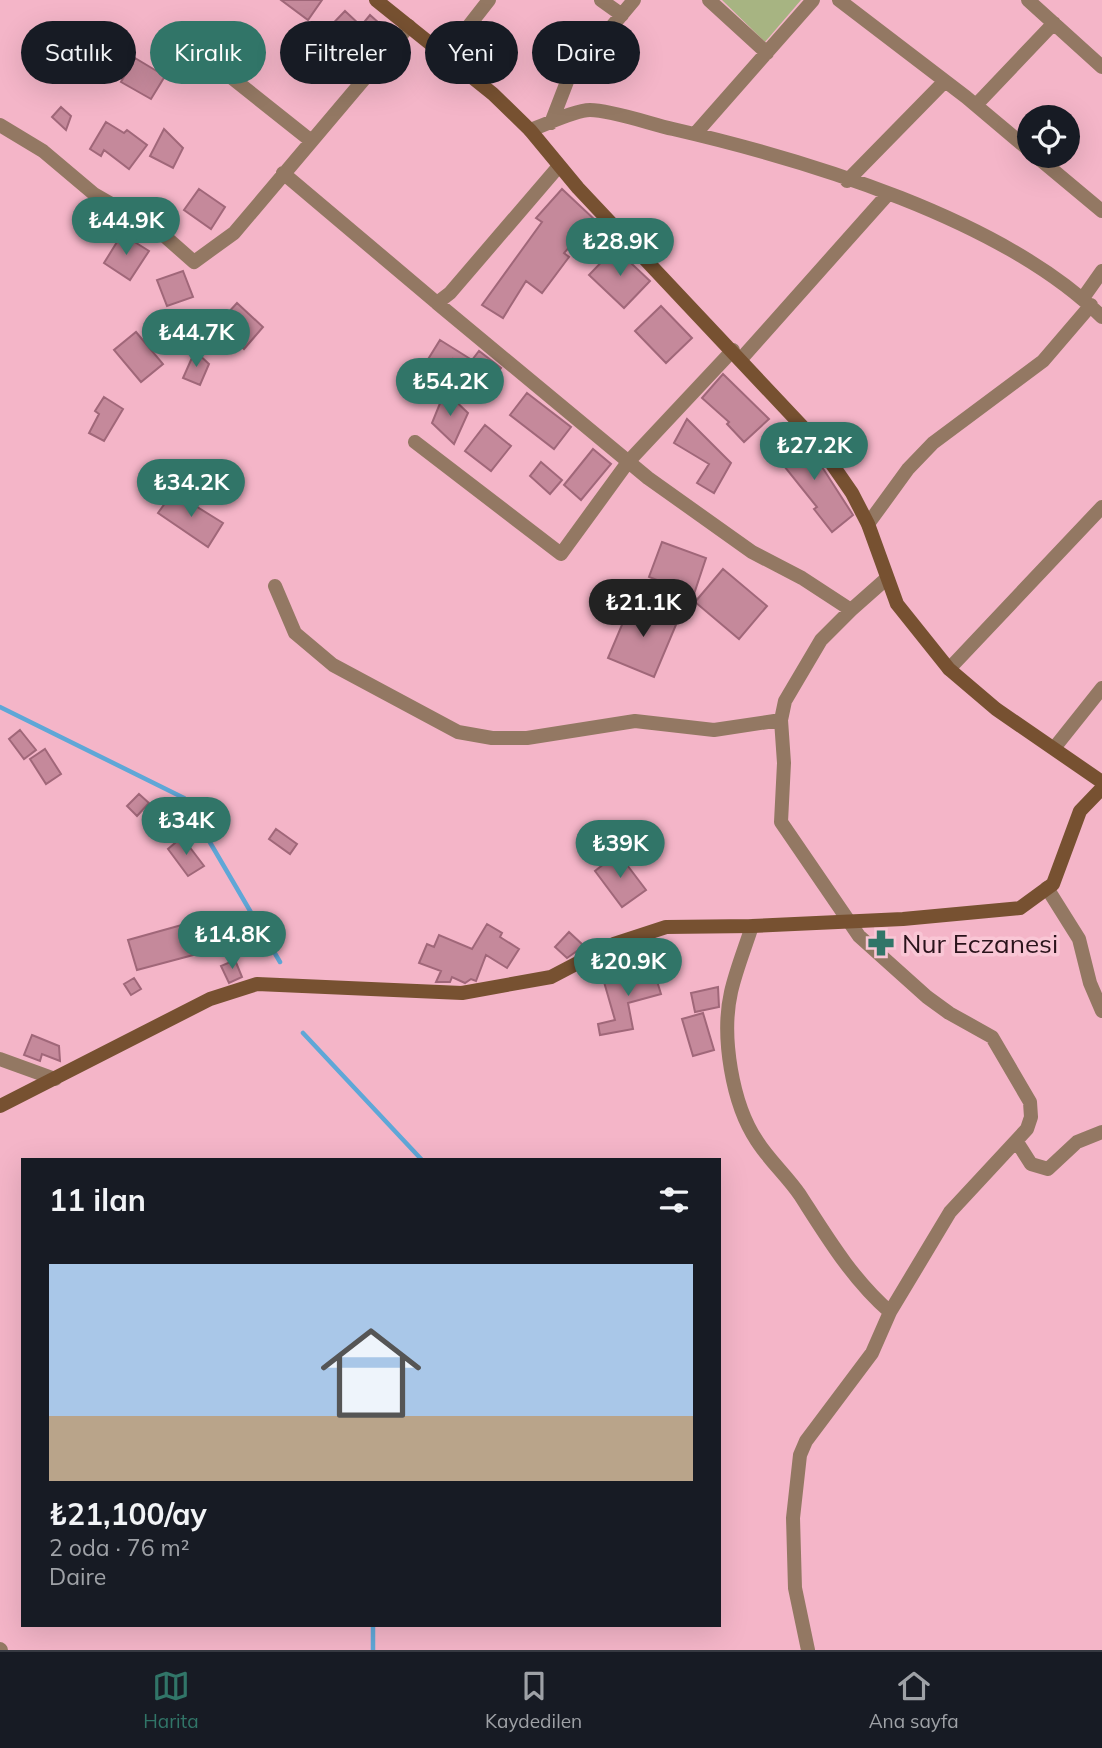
<!DOCTYPE html>
<html lang="tr">
<meta charset="utf-8">
<style>
body{margin:0;font-family:Mulish,sans-serif;background:#242831;color:#f1f3f6;height:100vh;display:flex;flex-direction:column;font-size:26px;white-space:nowrap}
*{box-sizing:border-box;margin:0}
p{font-size:23px;color:#9ea1a6}
.icon{flex:none;width:38px;height:38px;fill:none;stroke:currentColor;stroke-width:2;stroke-linecap:round;stroke-linejoin:round}
.map{position:relative;flex:1;overflow:hidden}
.details{position:absolute;left:21px;top:1158px;width:700px;height:469px;display:flex;flex-direction:column;background:#171b24;border-radius:0px;box-shadow:0 7px 28px #0002}
.details>*{flex:none}
.top-card{position:absolute;left:21px;top:21px;width:700px;height:63px;display:flex;gap:14px}
.buttons{position:absolute;left:1017px;top:105px;display:grid;gap:14px}
.buttons a{display:grid;place-items:center;width:63px;height:63px;border-radius:50%;background:#171b24;box-shadow:0 7px 28px #0002;font-size:35px}
.price{position:absolute;translate:-50% -60px;padding:0 16px;border-radius:24px;background:#317568;color:#fff;font-size:23px;line-height:46px;filter:drop-shadow(0 2px 4px #0008)}
.price::after{content:'';position:absolute;left:50%;top:42px;width:21px;height:16px;margin-left:-10px;background:inherit;clip-path:polygon(0 0,100% 0,50% 100%)}
.price.selected{background:#222;color:#fff}
ul{padding:0;list-style:none}
li{display:grid;align-content:center;gap:14px;height:371px;padding:0 28px}
li+li{border-top:2px solid #363941}
li span{display:grid;place-items:center;height:217px;border-radius:0px;color:#555}
li>.icon{margin-inline-start:auto}
span .icon{width:126px;height:126px;fill:#fffc;stroke-width:1}
li b{font-size:30px}
h2{display:flex;justify-content:space-between;align-items:center;height:84px;padding:0 28px;font-size:30px}
.chip{padding:0 24px;border-radius:32px;background:#171b24;box-shadow:0 7px 28px #0002;font-size:24px;line-height:63px}
.chip.selected{background:#317568;color:#fff}
.dock{display:flex;justify-content:space-around;align-items:center;height:98px;border-top:2px solid #363941;background:#171b24;font-size:19px;color:#9ea1a6}
.dock a{display:grid;justify-items:center;gap:4px}
.dock .selected{color:#317568}
.map>svg:first-child{display:block}
</style>
<div class="map">
<svg width="1102" height="1650" viewBox="0 0 1102 1650">
<rect width="100%" height="100%" fill="#f4b5c8"/>
<path fill="#a7b482" d="M 722,0 L 801,0 L 765,42 Z"/>
<g fill="none" stroke-linecap="round" stroke-linejoin="round">
<path stroke="#5fa7d7" stroke-width="4.5" d="M 0,707 L 184,798 L 280,962
M 303,1033 L 422,1160
M 373,1650 L 373,1626"/>
</g>
<path fill="#c5899b" stroke="#a06779" stroke-width="2" d="M 281,0 L 322,0 L 308,20 Z
M 345,11 L 361,26 L 370,15 L 389,32 L 356,68 L 321,36 Z
M 135,58 L 165,76 L 151,99 L 121,82 Z
M 61,107 L 71,116 L 66,130 L 52,117 Z
M 106,122 L 124,133 L 127,130 L 147,145 L 129,169 L 104,150 L 101,156 L 90,149 Z
M 164,129 L 183,148 L 173,168 L 150,156 Z
M 199,189 L 225,207 L 211,229 L 184,210 Z
M 562,189 L 594,219 L 564,253 L 569,257 L 542,293 L 526,281 L 503,318 L 482,305 L 542,222 L 536,218 Z
M 122,234 L 149,251 L 130,280 L 104,263 Z
M 615,248 L 650,281 L 624,308 L 589,275 Z
M 183,271 L 193,297 L 167,306 L 157,280 Z
M 237,303 L 263,327 L 244,349 L 217,325 Z
M 661,306 L 692,338 L 666,363 L 635,331 Z
M 136,332 L 163,364 L 141,382 L 114,350 Z
M 440,340 L 472,360 L 479,351 L 501,368 L 488,386 L 453,359 L 445,372 L 427,361 Z
M 195,351 L 209,364 L 200,385 L 183,378 Z
M 723,374 L 769,419 L 744,442 L 727,424 L 729,422 L 702,398 Z
M 445,391 L 468,413 L 454,444 L 432,423 Z
M 527,393 L 571,427 L 554,449 L 510,415 Z
M 104,397 L 123,409 L 104,441 L 89,433 L 99,414 L 95,411 Z
M 687,419 L 731,463 L 714,493 L 697,483 L 709,464 L 674,443 Z
M 485,425 L 511,446 L 491,471 L 465,451 Z
M 796,434 L 824,470 L 853,515 L 832,532 L 814,509 L 817,507 L 772,451 Z
M 593,449 L 611,464 L 581,500 L 564,485 Z
M 541,462 L 562,480 L 550,494 L 530,476 Z
M 173,492 L 223,523 L 208,547 L 158,513 Z
M 662,542 L 706,558 L 694,594 L 649,577 Z
M 723,569 L 767,606 L 739,639 L 695,602 Z
M 632,601 L 678,620 L 654,677 L 608,658 Z
M 20,730 L 36,750 L 24,759 L 9,739 Z
M 45,749 L 61,774 L 46,784 L 30,759 Z
M 139,794 L 149,803 L 137,816 L 127,806 Z
M 276,829 L 297,844 L 290,854 L 269,839 Z
M 182,837 L 204,866 L 188,876 L 168,849 Z
M 618,853 L 646,890 L 622,907 L 595,871 Z
M 196,921 L 203,944 L 195,947 L 197,954 L 137,970 L 128,940 Z
M 487,924 L 502,933 L 500,937 L 519,949 L 507,968 L 486,955 L 476,981 L 471,979 L 465,983 L 452,977 L 450,982 L 436,982 L 441,971 L 419,963 L 427,944 L 434,947 L 439,935 L 472,949 Z
M 569,932 L 584,946 L 567,958 L 555,947 Z
M 235,960 L 242,977 L 229,983 L 221,966 Z
M 653,968 L 661,994 L 628,1003 L 633,1029 L 600,1035 L 598,1024 L 615,1020 L 604,982 Z
M 134,978 L 141,989 L 131,995 L 124,984 Z
M 718,987 L 719,1007 L 695,1012 L 691,993 Z
M 703,1013 L 714,1050 L 693,1056 L 682,1019 Z
M 32,1035 L 59,1046 L 60,1061 L 42,1054 L 40,1061 L 24,1055 Z"/>
<g fill="none" stroke-linecap="round" stroke-linejoin="round">
<path stroke="#937863" stroke-width="14" d="M 601,0 L 622,15
M 709,0 L 767,53
M 839,0 L 966,97 L 1029,150
M 1028,0 L 1102,67
M 446,55 L 489,0
M 212,62 L 310,140
M 976,105 L 1054,23
M 551,123 L 568,79 L 634,0
M 0,125 L 43,151 L 94,194 L 160,232 L 194,262 L 234,233 L 409,26
M 530,130 C 545,125 575,110 590,110 C 611,110 651,124 673,129 C 807,160 1003,219 1102,317
M 695,134 L 813,0
M 1036,156 L 1102,211
M 559,166 L 450,293 L 437,303 L 648,478 L 752,552 L 802,578 L 851,610 L 886,579
M 283,173 L 437,303
M 847,181 L 945,81
M 1083,298 L 1102,271
M 741,359 L 888,194
M 415,442 L 561,554 L 628,462 L 733,350
M 868,524 L 908,469 L 933,443 L 1043,361 L 1091,305
M 275,586 L 295,633 L 333,665 L 458,732 L 492,738 L 527,738 L 635,721 L 714,730 L 781,720
M 949,669 L 1102,507
M 1055,747 L 1102,688
M 1047,888 L 1079,939 L 1090,983 L 1102,1011
M 752,926 C 745,948 736,970 731,992 C 721,1036 732,1104 757,1141 C 769,1160 787,1176 800,1195 C 827,1237 852,1279 890,1312
M 0,1059 L 55,1079
M 1017,1142 L 1031,1164 L 1048,1169 L 1077,1142 L 1102,1132
M 0,1649 L 1,1650
M 808,1650 L 795,1588 L 793,1518 L 800,1455 L 806,1441 L 872,1353 L 890,1312 L 950,1212 L 1027,1129 L 1031,1117 L 1030,1102 L 992,1037 L 949,1013 L 927,997 L 859,936 L 781,822 L 784,763 L 781,720 L 785,701 L 821,640 L 851,610"/>
<path stroke="#775131" stroke-width="14" d="M 376,0 L 493,94 L 530,130 L 578,188 L 816,441 L 852,493 L 868,524 L 897,604 L 949,669 L 996,709 L 1102,782
M 0,1106 L 210,999 L 257,984 L 462,993 L 551,977 L 614,944 L 666,927 L 752,926 L 903,919 L 1020,908 L 1053,884 L 1080,811 L 1102,788"/>
</g>
<defs>
<g id="pharmacy-bare" transform="scale(2.1)"><path d="M-2-6h4v4h4v4h-4v4h-4v-4h-4v-4h4Z" fill="#317568" stroke="#f9c6d5" stroke-width="2.5" paint-order="stroke"/></g>
</defs>
<g fill-rule="evenodd">
<use href="#pharmacy-bare" x="881" y="943"/>
</g>
<g text-anchor="middle" dominant-baseline="central" stroke-width="7" stroke-linejoin="round" paint-order="stroke">
<g font-size="26" fill="#2a131b" stroke="#f9c6d5" text-anchor="start">
<text x="902" y="943">Nur Eczanesi</text>
</g>
</g>
</svg>
<div class="buttons">
<a><svg class="icon" aria-label="locate" viewBox="0 0 24 24"><circle cx="12" cy="12" r="6"/><path d="M12 2v4M12 18v4M2 12h4M18 12h4"/></svg></a>
</div>
<b class="price" style="left:126px;top:257px">₺44.9K</b>
<b class="price" style="left:620px;top:278px">₺28.9K</b>
<b class="price" style="left:196px;top:369px">₺44.7K</b>
<b class="price" style="left:450px;top:418px">₺54.2K</b>
<b class="price" style="left:814px;top:482px">₺27.2K</b>
<b class="price" style="left:191px;top:519px">₺34.2K</b>
<b class="price selected" style="left:643px;top:639px">₺21.1K</b>
<b class="price" style="left:186px;top:857px">₺34K</b>
<b class="price" style="left:620px;top:880px">₺39K</b>
<b class="price" style="left:232px;top:971px">₺14.8K</b>
<b class="price" style="left:628px;top:998px">₺20.9K</b>
<div class="top-card">
<a class="chip">Satılık</a>
<a class="chip selected">Kiralık</a>
<a class="chip">Filtreler</a>
<a class="chip">Yeni</a>
<a class="chip">Daire</a>
</div>
<section class="details">
<h2>11 ilan<svg class="icon" aria-label="filters" viewBox="0 0 24 24"><path d="M4 7h16M4 17h16"/><circle cx="9" cy="7" r="2"/><circle cx="15" cy="17" r="2"/></svg></h2>
<ul>
<li><span style="background:linear-gradient(#a9c7e8 70%,#b9a48a 0)"><svg class="icon" aria-label="home" viewBox="0 0 24 24"><path d="M3 11l9-7 9 7M6 9v11h12V9"/></svg></span><div><b>₺21,100/ay</b><p>2 oda · 76 m²</p><p>Daire</p></div></li>
</ul>
</section>
</div>
<nav class="dock">
<a class="selected"><svg class="icon" aria-label="map" viewBox="0 0 24 24"><path d="M3 6l6-2 6 2 6-2v14l-6 2-6-2-6 2zM9 4v14M15 6v14"/></svg>Harita</a>
<a><svg class="icon" aria-label="saved" viewBox="0 0 24 24"><path d="M7 4h10v16l-5-4-5 4z"/></svg>Kaydedilen</a>
<a><svg class="icon" aria-label="home" viewBox="0 0 24 24"><path d="M3 11l9-7 9 7M6 9v11h12V9"/></svg>Ana sayfa</a>
</nav>
